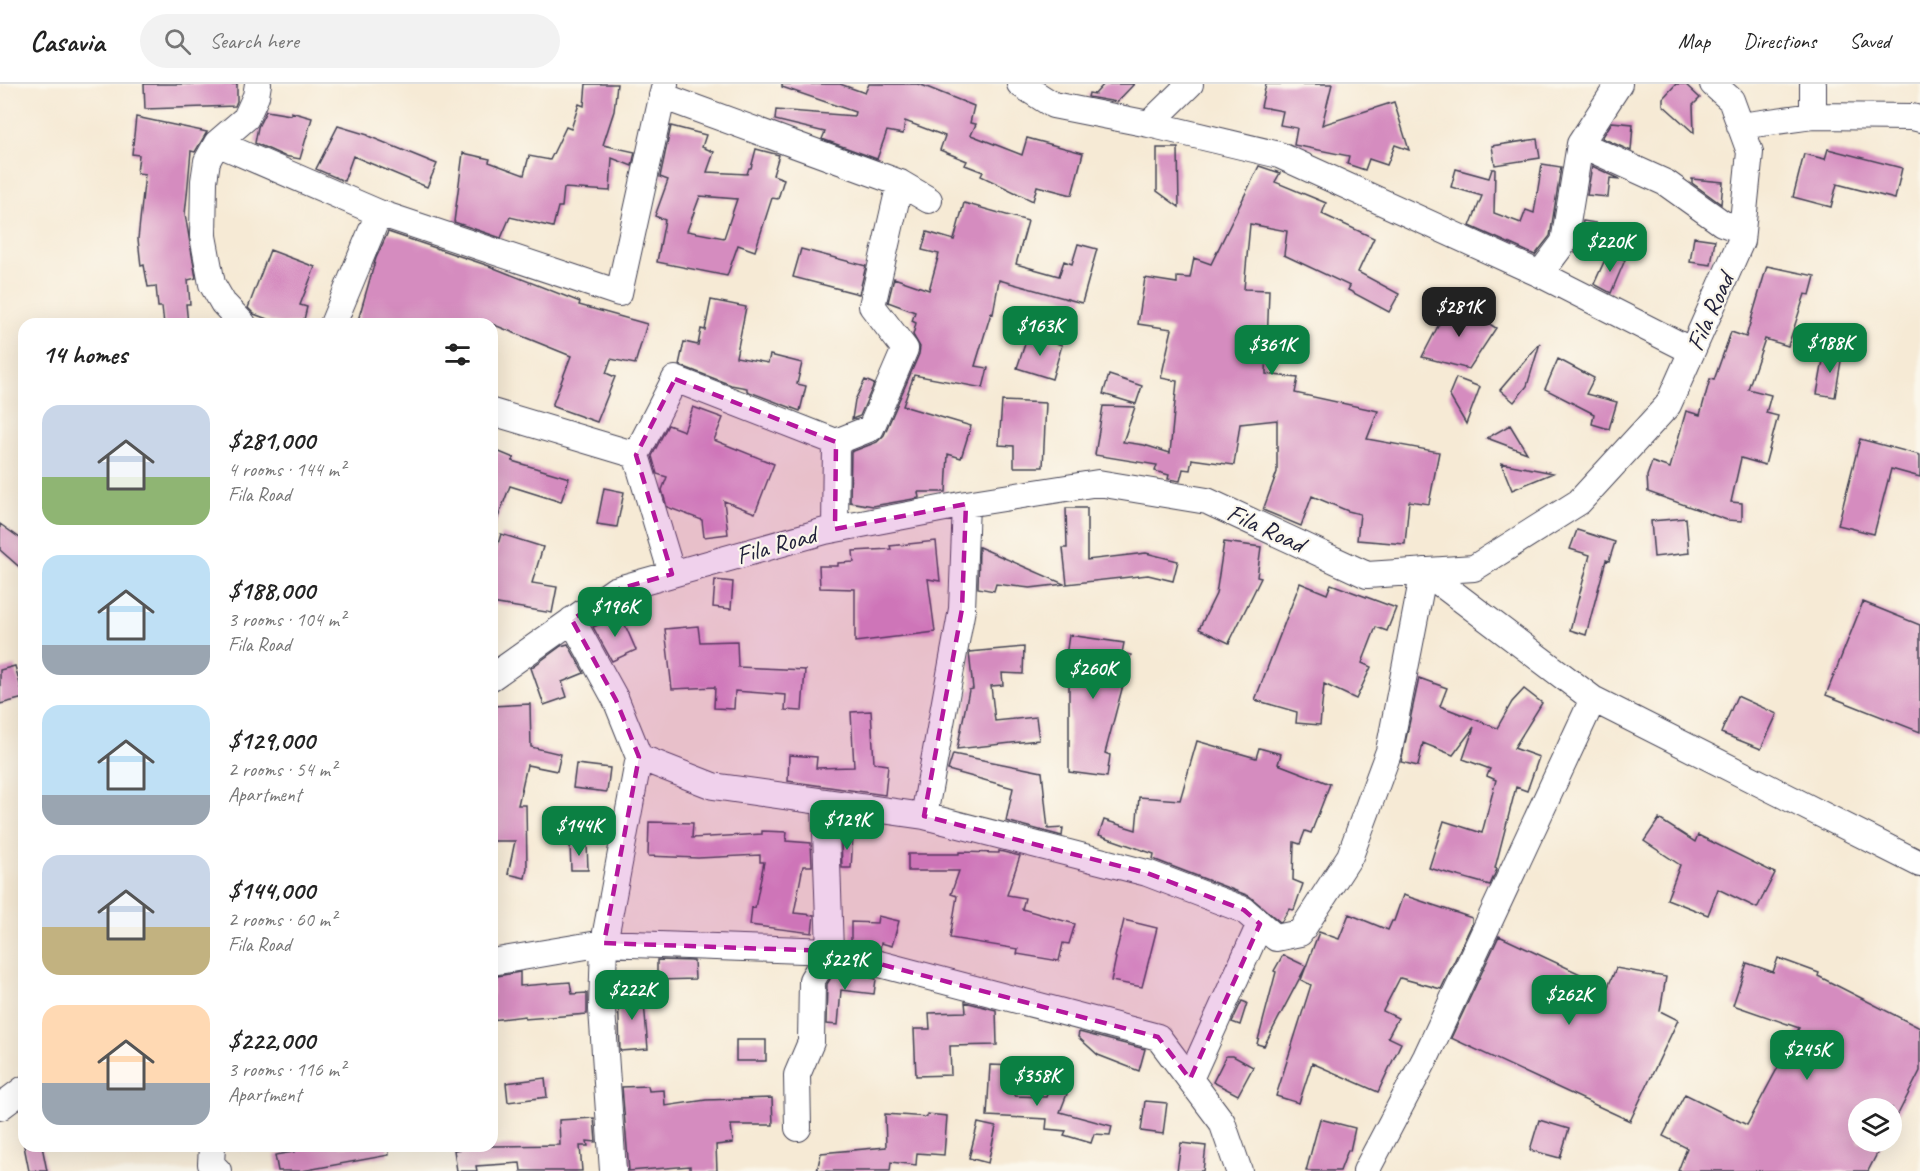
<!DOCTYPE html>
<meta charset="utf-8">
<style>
body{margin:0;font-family:Caveat,sans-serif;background:#f2f2f2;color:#222;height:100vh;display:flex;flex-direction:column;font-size:22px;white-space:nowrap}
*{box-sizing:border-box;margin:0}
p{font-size:20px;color:#767676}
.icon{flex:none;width:33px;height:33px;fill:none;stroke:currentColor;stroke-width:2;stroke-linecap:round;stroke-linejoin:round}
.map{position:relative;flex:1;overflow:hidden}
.side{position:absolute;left:18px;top:234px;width:480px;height:834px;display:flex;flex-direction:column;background:#fff;border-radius:18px;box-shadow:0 6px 24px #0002}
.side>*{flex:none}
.buttons{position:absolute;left:1848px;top:1014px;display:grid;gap:12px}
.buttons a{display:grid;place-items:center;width:54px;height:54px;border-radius:50%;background:#fff;box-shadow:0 6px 24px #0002;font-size:30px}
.price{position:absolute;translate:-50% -51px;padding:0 14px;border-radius:12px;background:#0b8043;color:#fff;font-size:20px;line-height:39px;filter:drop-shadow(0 2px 3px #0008)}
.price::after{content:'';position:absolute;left:50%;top:36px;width:18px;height:14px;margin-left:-9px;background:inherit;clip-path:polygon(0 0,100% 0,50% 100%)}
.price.current{background:#222;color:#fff}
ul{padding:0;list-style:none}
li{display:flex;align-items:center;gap:18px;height:150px;padding:0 24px}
li span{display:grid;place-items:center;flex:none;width:168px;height:120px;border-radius:18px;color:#555}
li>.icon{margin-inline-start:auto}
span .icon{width:72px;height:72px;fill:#fffc;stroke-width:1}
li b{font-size:26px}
h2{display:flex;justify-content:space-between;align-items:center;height:72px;padding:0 24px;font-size:26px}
header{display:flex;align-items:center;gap:36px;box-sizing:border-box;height:84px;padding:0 30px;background:#fff;border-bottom:2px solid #e0e0e0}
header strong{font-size:28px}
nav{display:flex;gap:33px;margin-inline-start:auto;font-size:21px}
.search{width:420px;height:54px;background:#f2f2f2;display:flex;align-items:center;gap:15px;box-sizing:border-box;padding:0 21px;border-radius:33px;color:#767676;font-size:22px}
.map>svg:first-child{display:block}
</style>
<header>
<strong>Casavia</strong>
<div class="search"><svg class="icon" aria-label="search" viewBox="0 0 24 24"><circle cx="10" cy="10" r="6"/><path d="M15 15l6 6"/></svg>Search here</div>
<nav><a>Map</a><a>Directions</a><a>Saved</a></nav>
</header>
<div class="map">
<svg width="1920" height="1087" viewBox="0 0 1920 1087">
<rect width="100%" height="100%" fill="#fbf7ec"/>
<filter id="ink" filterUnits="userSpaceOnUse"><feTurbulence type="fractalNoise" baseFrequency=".0167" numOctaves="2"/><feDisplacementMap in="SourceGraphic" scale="12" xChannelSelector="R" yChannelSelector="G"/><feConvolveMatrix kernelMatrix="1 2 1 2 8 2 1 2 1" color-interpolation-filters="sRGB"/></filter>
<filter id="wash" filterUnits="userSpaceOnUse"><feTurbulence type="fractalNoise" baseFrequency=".008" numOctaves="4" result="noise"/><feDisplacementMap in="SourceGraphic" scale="24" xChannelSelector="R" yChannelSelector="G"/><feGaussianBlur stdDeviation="1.35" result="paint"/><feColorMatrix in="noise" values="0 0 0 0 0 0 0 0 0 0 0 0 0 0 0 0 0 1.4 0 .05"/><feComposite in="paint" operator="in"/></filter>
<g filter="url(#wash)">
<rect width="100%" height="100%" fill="#f6ead5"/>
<g id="blocks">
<path fill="#d58cbf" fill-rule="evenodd" d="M 144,0 L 237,0 L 237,17 L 235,22 L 145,25 Z
M 586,0 L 617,0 L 614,27 L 603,61 L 635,68 L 632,82 L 612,74 L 610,107 L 564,104 L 562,123 L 558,123 L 553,143 L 510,133 L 501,154 L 454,138 L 463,69 L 490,75 L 489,78 L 524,91 L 529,72 L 550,76 L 566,43 L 571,45 L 579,20 L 584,22 Z
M 782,0 L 840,0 L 865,9 L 869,0 L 917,0 L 924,2 L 974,22 L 970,39 L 976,40 L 971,51 L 1022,71 L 1027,54 L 1083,69 L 1072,111 L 1037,102 L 1033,117 L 981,92 L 983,88 L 965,81 L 967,77 L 940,66 L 945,52 L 905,37 L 903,50 L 887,47 L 877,75 L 822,55 L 825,48 L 775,36 L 776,26 L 854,32 L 855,28 L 782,3 Z
M 1104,0 L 1134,0 L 1117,18 L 1088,13 L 1089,9 L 1095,10 Z
M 1266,0 L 1332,0 L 1322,41 L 1394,18 L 1409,66 L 1395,61 L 1387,81 L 1369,75 L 1365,86 L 1347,80 L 1349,72 L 1294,61 L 1297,44 L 1280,41 L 1283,27 L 1261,23 Z
M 1676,0 L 1685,0 L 1700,14 L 1693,21 L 1694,49 L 1663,21 L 1663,14 Z
M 266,27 L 291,31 L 291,28 L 312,34 L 300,75 L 284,72 L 255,59 L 258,43 Z
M 136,33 L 207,48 L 195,68 L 191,67 L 187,111 L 185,130 L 196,194 L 188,196 L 190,220 L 186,220 L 188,240 L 164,240 L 162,223 L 158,223 L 156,202 L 148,203 L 144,181 L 141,182 L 138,155 L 145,90 L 137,89 L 139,71 L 132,70 Z
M 1612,38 L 1633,40 L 1631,67 L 1602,54 Z
M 338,42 L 368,51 L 368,52 L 437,80 L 427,103 L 353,72 L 344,97 L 316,85 Z
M 671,42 L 706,51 L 702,63 L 714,68 L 707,88 L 747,90 L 749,84 L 751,84 L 756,65 L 779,71 L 773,91 L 784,95 L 778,115 L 772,114 L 755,167 L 738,161 L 727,192 L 657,178 L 665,136 L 655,132 L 668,96 L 660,93 ZM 700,112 L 737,115 L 724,154 L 687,147 Z
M 1537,55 L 1540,74 L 1495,81 L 1492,62 Z
M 1157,64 L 1178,64 L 1179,123 L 1157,107 Z
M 1828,65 L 1902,84 L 1895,115 L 1837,100 L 1831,123 L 1793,113 L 1804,70 L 1825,75 Z
M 1542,80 L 1561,83 L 1550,152 L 1535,171 L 1470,142 L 1482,112 L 1451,103 L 1456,85 L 1489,94 L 1492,85 L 1495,85 L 1494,129 L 1521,139 L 1526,126 L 1534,129 Z
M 1259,82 L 1280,89 L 1275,98 L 1326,119 L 1322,130 L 1374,154 L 1358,188 L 1399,210 L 1389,228 L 1348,206 L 1350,202 L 1284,171 L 1287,147 L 1250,140 L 1244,205 L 1269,206 L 1266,290 L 1298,294 L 1295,309 L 1378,327 L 1367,355 L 1439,368 L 1429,420 L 1409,417 L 1405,460 L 1357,456 L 1360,430 L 1348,427 L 1312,412 L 1301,442 L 1263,426 L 1277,388 L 1277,336 L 1240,340 L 1234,381 L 1191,375 L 1192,375 L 1190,386 L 1183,385 L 1180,397 L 1168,395 L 1169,391 L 1155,387 L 1157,381 L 1095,371 L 1103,322 L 1135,323 L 1123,358 L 1144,361 L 1170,369 L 1177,297 L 1161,294 L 1172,245 L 1138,240 L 1145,194 L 1177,199 L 1177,193 L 1190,194 L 1194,174 L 1211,180 Z
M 1592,82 L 1620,95 L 1610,94 L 1608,113 L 1587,111 Z
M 1692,95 L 1723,98 L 1721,120 L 1692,99 Z
M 964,119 L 1028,137 L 1016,180 L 1059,192 L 1064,177 L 1072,180 L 1078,160 L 1097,165 L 1082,219 L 999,196 L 993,230 L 991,229 L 975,282 L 988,284 L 983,304 L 914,291 L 903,322 L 971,342 L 961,374 L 948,370 L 946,408 L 918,408 L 919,414 L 873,422 L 850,418 L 851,368 L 877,358 L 884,351 L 919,270 L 920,263 L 913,251 L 916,239 L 912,237 L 915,228 L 888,218 L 894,194 L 929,206 L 939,170 L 922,166 L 927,148 L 954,156 Z
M 1583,137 L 1596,139 L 1588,175 L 1575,169 L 1579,160 Z
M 388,148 L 489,182 L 580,218 L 579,221 L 647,240 L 635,280 L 611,275 L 606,289 L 615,293 L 597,338 L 552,322 L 571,272 L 492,240 L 357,240 L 376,174 Z
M 1694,153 L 1715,156 L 1711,181 L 1690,178 Z
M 801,165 L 866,182 L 859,210 L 793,193 Z
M 270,166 L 315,183 L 300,221 L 307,223 L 303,240 L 282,240 L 269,237 L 270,236 L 254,230 L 248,224 Z
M 1608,169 L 1625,176 L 1611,209 L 1594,200 Z
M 1767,182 L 1815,192 L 1810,211 L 1805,210 L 1788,262 L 1765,255 L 1748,305 L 1771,311 L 1766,329 L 1778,332 L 1765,381 L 1741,374 L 1731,418 L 1742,419 L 1742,437 L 1727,436 L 1648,408 L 1647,392 L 1652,378 L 1670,384 L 1686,327 L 1700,331 L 1710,295 L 1714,296 L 1731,248 L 1746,253 Z
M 711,216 L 746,223 L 736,273 L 768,279 L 770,271 L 802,279 L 797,300 L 806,302 L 800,327 L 747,307 L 747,304 L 731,301 L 679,281 L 684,258 L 698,261 L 701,245 L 705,246 Z
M 1450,219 L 1477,232 L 1496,244 L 1469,285 L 1422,273 Z
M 1028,251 L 1062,261 L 1052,295 L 1017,284 Z
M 1540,259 L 1527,302 L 1514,318 L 1500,306 Z
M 1825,265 L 1842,271 L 1835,313 L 1817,310 Z
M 1558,275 L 1594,294 L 1586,310 L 1617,318 L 1609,345 L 1592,340 L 1594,330 L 1545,305 Z
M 1109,291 L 1142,302 L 1136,320 L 1103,310 Z
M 1456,294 L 1480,303 L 1466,340 L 1449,311 Z
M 865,296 L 874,300 L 860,332 L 852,335 L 855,316 Z
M 1002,317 L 1046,319 L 1043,383 L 1014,383 L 1014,362 L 999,361 Z
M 693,323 L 723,334 L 714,356 L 774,380 L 755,429 L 724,417 L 728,450 L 704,453 L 702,436 L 667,423 L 662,406 L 667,393 L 657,390 L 652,372 L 668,341 L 684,347 Z
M 1510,341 L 1527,369 L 1487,354 Z
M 1860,355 L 1920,371 L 1920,393 L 1891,385 L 1874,450 L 1838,441 Z
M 492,365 L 514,374 L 512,377 L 569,394 L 561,418 L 510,402 L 494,444 L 492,444 Z
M 1501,379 L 1553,389 L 1512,406 Z
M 604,404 L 624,408 L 617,443 L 597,440 Z
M 1066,424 L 1087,424 L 1087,476 L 1146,469 L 1178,477 L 1173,497 L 1148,491 L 1067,500 L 1063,464 L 1067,464 Z
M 1686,434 L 1689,469 L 1654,473 L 1651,437 Z
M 0,440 L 24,457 L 24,487 L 0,466 Z
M 1577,446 L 1615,458 L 1609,477 L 1606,476 L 1586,551 L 1570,546 L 1590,471 L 1570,465 Z
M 501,450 L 543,463 L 532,499 L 557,503 L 552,529 L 492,519 L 492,480 Z
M 936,457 L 940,497 L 928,495 L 935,548 L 855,558 L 855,505 L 820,504 L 819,482 L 838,482 L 838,479 L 854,478 L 853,467 L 891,465 L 890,462 Z
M 1224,458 L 1261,463 L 1257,493 L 1261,494 L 1229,559 L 1199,545 L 1216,510 Z
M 979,463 L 1064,500 L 1030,504 L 996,500 L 994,507 L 978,504 Z
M 715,496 L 733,498 L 731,525 L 713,523 Z
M 1300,499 L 1327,510 L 1331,500 L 1396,524 L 1387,547 L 1376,543 L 1362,579 L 1371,583 L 1356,615 L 1324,600 L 1320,641 L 1296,639 L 1297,628 L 1255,616 Z
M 1863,518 L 1920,541 L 1920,648 L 1826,611 Z
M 618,525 L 636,566 L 612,577 L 593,543 L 608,537 L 613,538 Z
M 698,542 L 700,558 L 737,557 L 738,583 L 805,586 L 802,627 L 785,626 L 786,611 L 735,607 L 734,625 L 714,624 L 715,603 L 672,605 L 665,545 Z
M 1069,551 L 1124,559 L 1122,569 L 1131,571 L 1105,669 L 1110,671 L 1107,693 L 1069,688 L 1069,594 L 1063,593 Z
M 568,560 L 584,589 L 562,598 L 567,613 L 544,621 L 531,584 L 561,562 Z
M 1024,563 L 1023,590 L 1002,589 L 1003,601 L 991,602 L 995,637 L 1036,633 L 1039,656 L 957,665 L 969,606 L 973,605 L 969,568 Z
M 15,582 L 24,614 L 0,620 L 0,586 Z
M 1419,594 L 1447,604 L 1440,622 L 1497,644 L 1512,618 L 1524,605 L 1542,619 L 1514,664 L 1539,673 L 1527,707 L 1516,703 L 1495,784 L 1497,785 L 1490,801 L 1429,784 L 1444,737 L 1482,749 L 1496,696 L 1487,692 L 1490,685 L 1463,675 L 1474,643 L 1453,671 L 1423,659 L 1418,682 L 1401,678 Z
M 1737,612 L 1777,630 L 1761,665 L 1721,649 Z
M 530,620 L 531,663 L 561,670 L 557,687 L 527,681 L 518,721 L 526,721 L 527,784 L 525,794 L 508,790 L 515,757 L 492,757 L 492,622 Z
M 871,627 L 874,679 L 888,681 L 885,711 L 788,697 L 789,671 L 817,673 L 816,684 L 854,683 L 851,628 Z
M 1197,657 L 1256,674 L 1259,664 L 1281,670 L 1278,680 L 1330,700 L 1311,749 L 1305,747 L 1300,760 L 1294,758 L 1293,796 L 1303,800 L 1294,826 L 1289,825 L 1282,837 L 1280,838 L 1249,812 L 1153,775 L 1154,770 L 1099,751 L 1104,736 L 1136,746 L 1139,713 L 1180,716 Z
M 953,670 L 1042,688 L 1048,745 L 1063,744 L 1062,752 L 1006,737 L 1013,704 L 948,686 Z
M 576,680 L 610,684 L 607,708 L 573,704 Z
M 1659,735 L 1695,758 L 1698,751 L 1775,789 L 1757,824 L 1718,805 L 1708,831 L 1667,815 L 1680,781 L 1644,757 Z
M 649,738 L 693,739 L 692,754 L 762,750 L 762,747 L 787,748 L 786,757 L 811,759 L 812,782 L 803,782 L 794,829 L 814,831 L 812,849 L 750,841 L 752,823 L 755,824 L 764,778 L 760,778 L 760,771 L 698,774 L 648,772 Z
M 841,751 L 853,752 L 851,784 L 842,784 Z
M 587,759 L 588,786 L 571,786 L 570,760 Z
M 999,767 L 1020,772 L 1007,811 L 1025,814 L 1022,825 L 1075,840 L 1069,860 L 1063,859 L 1059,877 L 1017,870 L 1018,865 L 950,854 L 957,812 L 951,810 L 959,787 L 908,787 L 908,770 L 959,770 L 959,768 L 999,769 Z
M 1403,811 L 1472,834 L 1472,840 L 1441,905 L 1400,894 L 1383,927 L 1398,934 L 1388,953 L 1401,959 L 1378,1008 L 1312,979 L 1299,1019 L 1276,1012 L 1311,901 L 1301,896 L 1319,848 L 1339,855 L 1349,830 L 1388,846 L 1392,837 L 1394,837 Z
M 878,832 L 899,837 L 892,862 L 881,859 L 880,865 L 851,857 L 851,838 L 877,839 Z
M 1124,836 L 1157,844 L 1142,903 L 1111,897 L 1116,874 L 1115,873 Z
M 1499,852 L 1608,903 L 1616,884 L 1666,893 L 1660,927 L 1678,936 L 1630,1037 L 1451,954 Z
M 1283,871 L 1306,882 L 1264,962 L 1257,960 L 1276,888 L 1274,887 Z
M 1778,874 L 1819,889 L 1818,892 L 1920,944 L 1920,987 L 1892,1042 L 1892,1024 L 1858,1024 L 1858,1058 L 1883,1058 L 1868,1087 L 1678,1087 L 1687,1064 L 1663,1052 L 1685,1010 L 1747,1041 L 1799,944 L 1733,921 L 1747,879 L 1773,888 Z
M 657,876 L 694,877 L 695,895 L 657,896 Z
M 837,884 L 876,895 L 874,910 L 841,906 L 838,941 L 826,940 L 827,900 Z
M 520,888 L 520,902 L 570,898 L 572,910 L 587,909 L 587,930 L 525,935 L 525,932 L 492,936 L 492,893 Z
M 643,907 L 648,965 L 620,967 L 618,908 Z
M 1242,917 L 1247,919 L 1240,941 L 1232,938 Z
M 965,918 L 996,926 L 997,961 L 950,962 L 951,991 L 916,992 L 914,945 L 930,945 L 929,929 L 966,928 Z
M 1079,948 L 1145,965 L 1139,987 L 1098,971 L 1078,953 Z
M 736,956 L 766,956 L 766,977 L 736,977 Z
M 1226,972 L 1233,972 L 1253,983 L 1238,1011 L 1213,998 Z
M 990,981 L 1016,982 L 1015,1012 L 1046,1013 L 1050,1003 L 1067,1010 L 1060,1028 L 1112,1042 L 1110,1051 L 1094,1050 L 1091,1059 L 1064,1051 L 1066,1047 L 1046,1045 L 1047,1035 L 987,1032 Z
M 545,994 L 547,1013 L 508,1018 L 506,999 Z
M 648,1002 L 649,1007 L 664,1006 L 665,1022 L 706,1016 L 772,1014 L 773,1041 L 731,1041 L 733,1059 L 716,1061 L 717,1087 L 690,1087 L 690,1082 L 629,1087 L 622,1003 Z
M 1145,1017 L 1167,1019 L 1163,1050 L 1141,1047 Z
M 885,1030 L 927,1033 L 927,1030 L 947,1032 L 944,1071 L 917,1069 L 916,1081 L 891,1078 L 890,1087 L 817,1087 L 821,1069 L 886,1063 Z
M 594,1034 L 596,1058 L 587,1057 L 588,1062 L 580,1062 L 582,1087 L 521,1087 L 520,1079 L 476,1082 L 477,1087 L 457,1087 L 454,1066 L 493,1062 L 560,1061 L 559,1036 Z
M 1320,1035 L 1355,1044 L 1350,1067 L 1348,1066 L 1340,1087 L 1306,1087 Z
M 1539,1036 L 1569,1045 L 1560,1074 L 1530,1066 Z
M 978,1039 L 996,1043 L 988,1079 L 969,1074 Z
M 1181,1059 L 1206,1062 L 1203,1087 L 1177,1087 Z
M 24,1062 L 42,1062 L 47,1087 L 29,1087 Z
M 293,1062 L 388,1062 L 389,1071 L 302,1087 L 278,1087 L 275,1071 L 294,1068 Z"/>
</g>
</g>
<g filter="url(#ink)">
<use href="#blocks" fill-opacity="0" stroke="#424052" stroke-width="1.5"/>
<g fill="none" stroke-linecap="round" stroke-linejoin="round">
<g stroke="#424052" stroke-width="28">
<path id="minor" d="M 1020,0 L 1053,21 L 1149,40 L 1279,71 L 1540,190 L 1692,267
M 1813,0 L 1813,32
M 662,12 L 900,99 L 929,116
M 1149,40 L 1190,0
M 1740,42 L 1813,32 L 1912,33 L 1920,35
M 217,59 L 379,129 L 619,209 L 665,0
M 1580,60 L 1666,99 L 1722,139 L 1742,146
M 1540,190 L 1564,158 L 1580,60 L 1619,0
M 243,240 L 223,219 L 212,200 L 203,152 L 204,97 L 207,77 L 217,59 L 246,34 L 256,12 L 258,0
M 333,240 L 379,129
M 492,328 L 636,371 L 672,490
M 836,358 L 871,344 L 905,265 L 872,222 L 900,99
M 636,371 L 675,295 L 836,358 L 835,445
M 572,536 L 616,616 L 639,673 L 713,702 L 924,732 L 1147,789 L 1244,826 L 1276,854 L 1300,849 L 1350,772 L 1389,667 L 1424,487 L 1593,615 L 1920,780
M 492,593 L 615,506 L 825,447 L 966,420 L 1098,399 L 1207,417 L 1367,491 L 1474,484 L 1579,418 L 1668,321 L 1741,157 L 1750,68 L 1731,16 L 1713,0
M 924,732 L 962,525 L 966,420
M 492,878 L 604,859 L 830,867 L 1158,953 L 1222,1038 L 1239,1087
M 1190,995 L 1260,840
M 0,1023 L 24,1005
M 798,1044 L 797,991 L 811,958 L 812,896 L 830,867 L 825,718
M 212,1062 L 211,1080 L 218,1087
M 613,1087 L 602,925 L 604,859 L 639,673
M 1366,1087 L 1426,973 L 1593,615"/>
</g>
<use href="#minor" stroke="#fff" stroke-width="26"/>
</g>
</g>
<path fill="#b5179e" fill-opacity="0.2" stroke="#b5179e" stroke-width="4.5" stroke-dasharray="12 8" stroke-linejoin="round" d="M 675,295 L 836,358 L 835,445 L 966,420 L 962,525 L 924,732 L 1147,789 L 1244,826 L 1260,840 L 1190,995 L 1158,953 L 830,867 L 604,859 L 639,673 L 616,616 L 572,536 L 615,506 L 672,490 L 636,371 Z"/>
<g text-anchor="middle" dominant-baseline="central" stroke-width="4.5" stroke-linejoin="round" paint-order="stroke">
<g font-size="26" fill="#22223b" stroke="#fbf7ec">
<text transform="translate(1710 228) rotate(-66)">Fila Road</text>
<text transform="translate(1266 444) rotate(25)">Fila Road</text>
<text transform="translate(776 461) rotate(-16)">Fila Road</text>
</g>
</g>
</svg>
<div class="buttons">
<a><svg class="icon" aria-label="layers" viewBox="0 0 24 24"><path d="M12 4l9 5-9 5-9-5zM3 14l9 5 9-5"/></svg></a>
</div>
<b class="price" style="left:1610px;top:189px">$220K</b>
<b class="price current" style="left:1459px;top:254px">$281K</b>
<b class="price" style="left:1040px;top:273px">$163K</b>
<b class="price" style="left:1830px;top:290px">$188K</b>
<b class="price" style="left:1272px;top:292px">$361K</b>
<b class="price" style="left:615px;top:554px">$196K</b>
<b class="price" style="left:1093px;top:616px">$260K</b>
<b class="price" style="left:847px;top:767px">$129K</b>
<b class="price" style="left:579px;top:773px">$144K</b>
<b class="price" style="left:845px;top:907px">$229K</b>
<b class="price" style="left:632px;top:937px">$222K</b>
<b class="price" style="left:1569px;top:942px">$262K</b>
<b class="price" style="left:1807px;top:997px">$245K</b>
<b class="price" style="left:1037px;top:1023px">$358K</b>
<section class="side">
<h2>14 homes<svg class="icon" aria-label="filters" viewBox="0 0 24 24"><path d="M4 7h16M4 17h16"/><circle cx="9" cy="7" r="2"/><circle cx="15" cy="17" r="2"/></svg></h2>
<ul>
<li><span style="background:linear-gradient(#c9d6e8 60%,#8fb573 0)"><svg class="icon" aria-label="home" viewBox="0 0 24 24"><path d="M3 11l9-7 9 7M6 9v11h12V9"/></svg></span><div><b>$281,000</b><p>4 rooms · 144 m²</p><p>Fila Road</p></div></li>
<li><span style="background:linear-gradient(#bfe0f5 75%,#9aa5b1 0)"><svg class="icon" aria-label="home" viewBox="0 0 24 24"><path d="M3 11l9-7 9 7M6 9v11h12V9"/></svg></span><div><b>$188,000</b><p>3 rooms · 104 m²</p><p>Fila Road</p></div></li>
<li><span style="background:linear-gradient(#bfe0f5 75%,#9aa5b1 0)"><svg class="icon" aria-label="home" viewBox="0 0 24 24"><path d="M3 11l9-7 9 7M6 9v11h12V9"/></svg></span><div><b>$129,000</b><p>2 rooms · 54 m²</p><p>Apartment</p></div></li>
<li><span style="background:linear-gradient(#c9d6e8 60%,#c2b280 0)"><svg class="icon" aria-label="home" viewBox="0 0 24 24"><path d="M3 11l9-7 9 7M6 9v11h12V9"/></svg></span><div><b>$144,000</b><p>2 rooms · 60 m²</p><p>Fila Road</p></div></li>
<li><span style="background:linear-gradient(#ffd9b3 65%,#9aa5b1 0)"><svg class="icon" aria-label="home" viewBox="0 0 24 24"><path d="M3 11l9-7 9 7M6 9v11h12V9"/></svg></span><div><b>$222,000</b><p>3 rooms · 116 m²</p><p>Apartment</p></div></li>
</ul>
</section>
</div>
